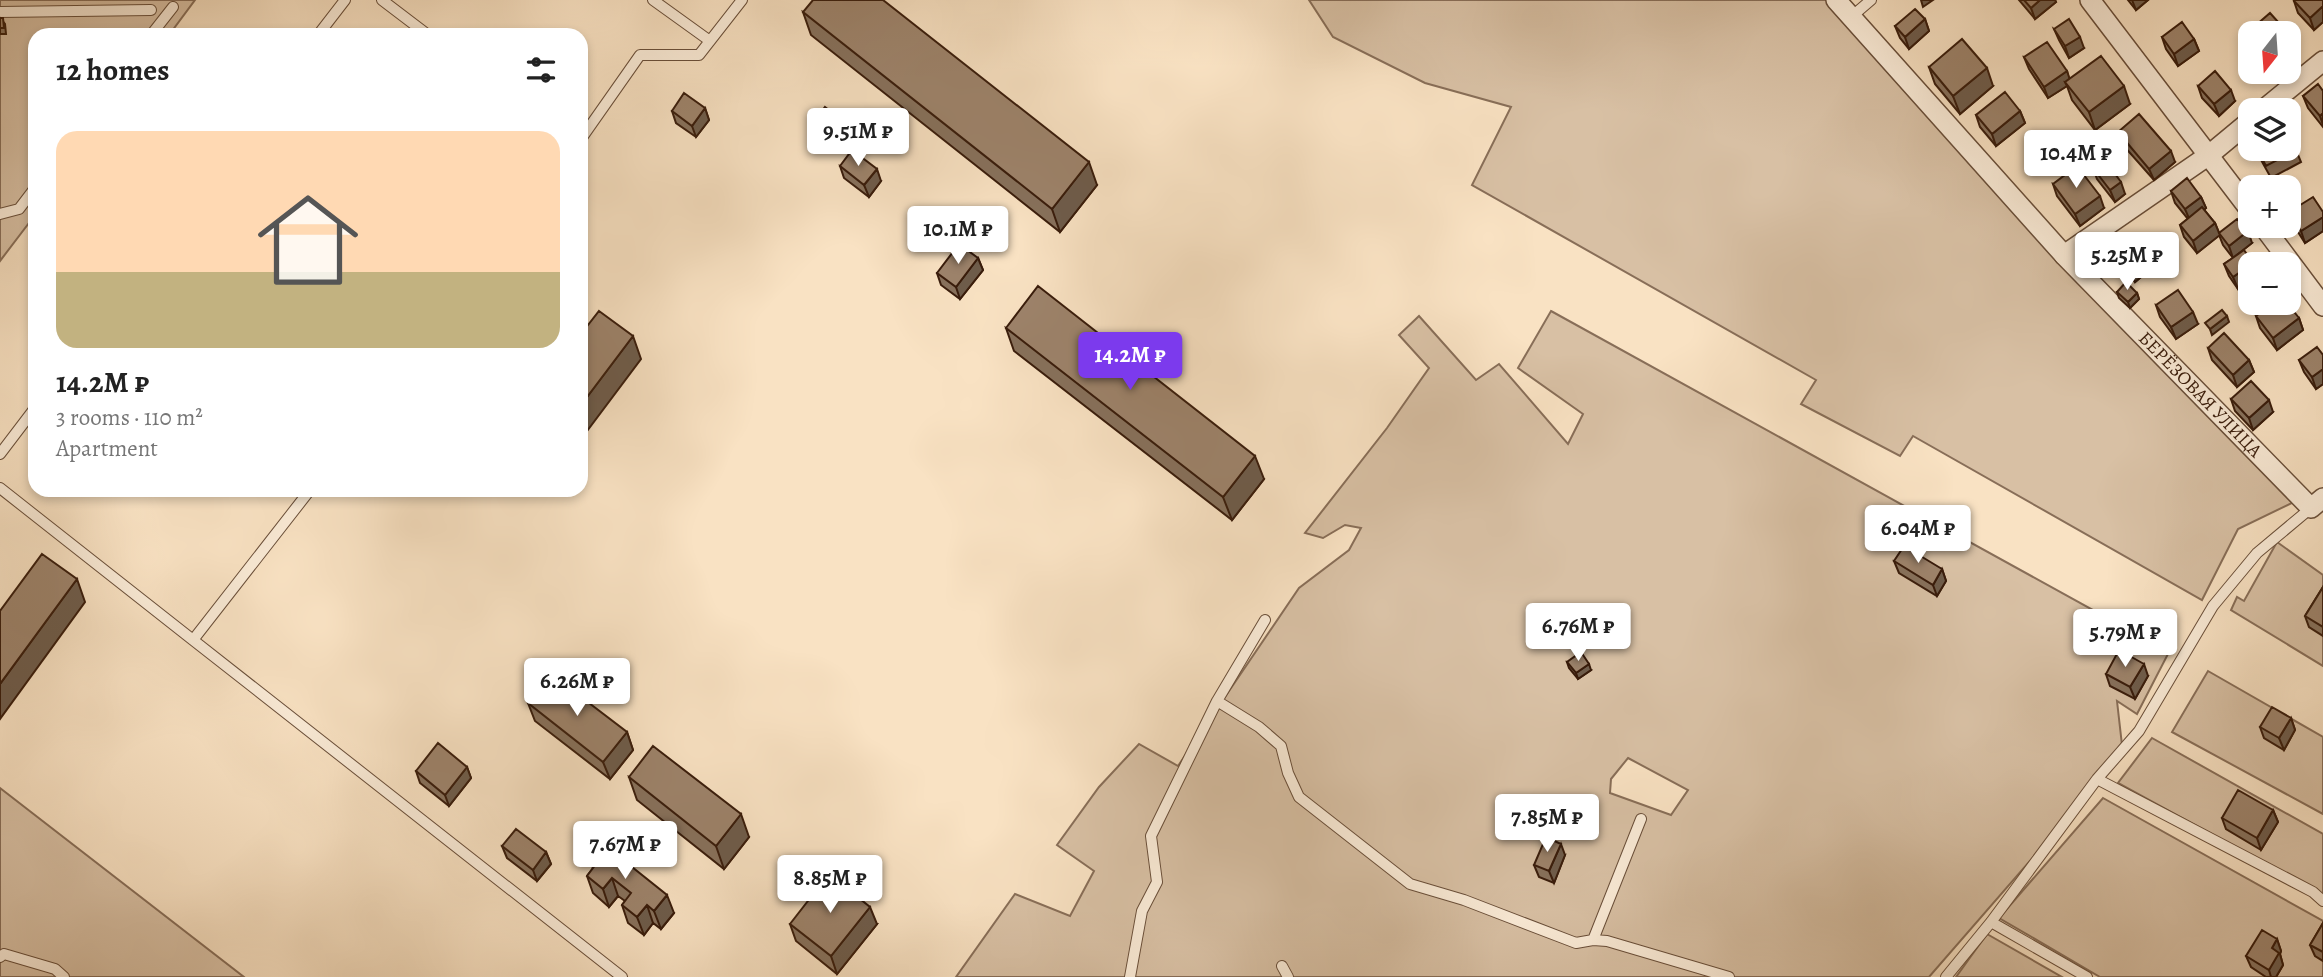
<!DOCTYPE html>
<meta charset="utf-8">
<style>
body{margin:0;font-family:Alegreya,serif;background:#f2f2f2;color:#222;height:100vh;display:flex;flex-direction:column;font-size:26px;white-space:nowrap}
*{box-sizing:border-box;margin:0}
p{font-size:23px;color:#767676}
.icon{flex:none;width:38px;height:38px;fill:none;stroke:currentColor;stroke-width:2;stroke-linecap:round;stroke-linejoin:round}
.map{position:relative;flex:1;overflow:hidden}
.side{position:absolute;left:28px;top:28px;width:560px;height:469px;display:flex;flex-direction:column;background:#fff;border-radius:21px;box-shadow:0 4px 10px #0003}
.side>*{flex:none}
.needle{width:46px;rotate:197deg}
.controls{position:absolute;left:2238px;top:21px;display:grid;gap:14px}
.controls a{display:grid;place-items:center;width:63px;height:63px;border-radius:14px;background:#fff;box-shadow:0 4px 10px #0003;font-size:35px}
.price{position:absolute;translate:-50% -60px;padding:0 16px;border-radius:7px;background:#fff;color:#222;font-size:23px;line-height:46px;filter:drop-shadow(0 2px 4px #0008)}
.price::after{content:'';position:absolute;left:50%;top:42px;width:21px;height:16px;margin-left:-10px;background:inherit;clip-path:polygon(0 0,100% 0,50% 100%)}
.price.active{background:#7c3aed;color:#fff}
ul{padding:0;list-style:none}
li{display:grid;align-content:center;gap:14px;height:371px;padding:0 28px}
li+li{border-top:2px solid #e0e0e0}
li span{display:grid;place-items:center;height:217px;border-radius:21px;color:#555}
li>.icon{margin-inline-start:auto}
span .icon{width:126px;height:126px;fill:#fffc;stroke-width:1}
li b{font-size:30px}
h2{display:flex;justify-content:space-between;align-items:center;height:84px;padding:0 28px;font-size:30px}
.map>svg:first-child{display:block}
</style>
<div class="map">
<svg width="2323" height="977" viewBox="0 0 2323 977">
<rect width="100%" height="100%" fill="#f9e2c3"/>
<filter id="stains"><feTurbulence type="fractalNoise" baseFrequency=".00286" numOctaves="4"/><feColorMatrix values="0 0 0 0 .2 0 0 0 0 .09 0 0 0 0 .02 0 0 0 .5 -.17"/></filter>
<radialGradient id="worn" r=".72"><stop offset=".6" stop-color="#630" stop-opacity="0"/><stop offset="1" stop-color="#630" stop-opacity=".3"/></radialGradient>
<path fill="#d8c0a4" stroke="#886e58" stroke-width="2" fill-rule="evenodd" d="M 0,0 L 195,0 L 169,35 L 35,35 L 35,215 L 0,261 Z
M 1309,0 L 1831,0 L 2298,500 L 2238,529 L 2202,600 L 1913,436 L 1900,456 L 1801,404 L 1816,380 L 1472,185 L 1511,107 L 1425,83 L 1333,37 Z
M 1551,311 L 2169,652 L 2137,714 L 2117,701 L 2123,754 L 1929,977 L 956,977 L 1015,894 L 1070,916 L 1094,871 L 1057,845 L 1099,787 L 1139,744 L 1178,766 L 1299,588 L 1349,550 L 1361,528 L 1345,525 L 1323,538 L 1305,533 L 1387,428 L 1429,368 L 1399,335 L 1419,316 L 1476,380 L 1499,364 L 1568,444 L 1583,414 L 1518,368 ZM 1628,758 L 1688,790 L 1671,815 L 1610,793 L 1611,779 Z
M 2277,542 L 2323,575 L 2323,666 L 2231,610 L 2237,597 L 2244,601 Z
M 2208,671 L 2323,737 L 2323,814 L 2172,732 Z
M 2152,738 L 2323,834 L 2323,895 L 2118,783 Z
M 0,788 L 244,977 L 0,977 Z
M 2103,798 L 2323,921 L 2323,977 L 2100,977 L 1999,918 Z
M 1987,934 L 2062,977 L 1956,977 Z"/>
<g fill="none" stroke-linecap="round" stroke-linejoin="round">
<g stroke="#694e39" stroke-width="12">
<path id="service" d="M 382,0 L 428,35
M 653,0 L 710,41
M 0,12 L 151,10
M 1850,18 L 1871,0
M 151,35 L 173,7
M 318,35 L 345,0
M 581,139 L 640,55 L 699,55 L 742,0
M 0,214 L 19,209 L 35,188
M 0,454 L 35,408
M 0,488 L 193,640
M 310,490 L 193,640 L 622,977
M 1217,701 L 1259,727 L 1281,746 L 1288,773 L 1299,797 L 1410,884 L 1464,900 L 1576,943 L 1593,940 L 1641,819
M 2097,779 L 2313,892 L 2323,901
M 1991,922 L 2087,977
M 1593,940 L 1607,941 L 1729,977
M 0,957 L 4,954 L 55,969 L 64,977
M 1282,966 L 1288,977
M 1130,977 L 1142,911 L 1157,882 L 1151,836 L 1217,701 L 1265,620
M 1946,977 L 1991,922 L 2097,779 L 2139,731 L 2213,606 L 2257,553 L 2311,508"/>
</g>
<g stroke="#694e39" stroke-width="22">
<g id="minor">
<path id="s1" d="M 1836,0 L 2064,255 L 2311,508 L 2323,498"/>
<path d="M 2090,0 L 2250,210"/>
<path d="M 2263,110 L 2323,61"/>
<path d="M 2263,226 L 2323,306"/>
<path d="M 2064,255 L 2209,155 L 2250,121"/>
</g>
</g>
<use href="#service" stroke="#fbecd8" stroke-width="10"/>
<use href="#minor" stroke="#fbecd8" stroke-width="19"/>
</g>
<path fill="#87715c" stroke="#391c0b" stroke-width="2" d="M 2019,0 L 2055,0 L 2056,2 L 2035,19 Z
M 2128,0 L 2148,0 L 2136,10 Z
M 2323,0 L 2323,22 L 2314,30 L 2298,13 L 2294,1 Z
M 803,12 L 1097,185 L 1060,232 L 811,35 Z
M 0,18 L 5,24 L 6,34 L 0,34 Z
M 1925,19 L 1929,31 L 1909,49 L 1900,38 L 1895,26 Z
M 2054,29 L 2084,48 L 2069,58 L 2059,40 Z
M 2162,37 L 2194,39 L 2199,51 L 2178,66 L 2166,49 Z
M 2024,57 L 2067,71 L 2069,79 L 2130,104 L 2095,130 L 2072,100 L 2067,86 L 2048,98 L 2029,69 Z
M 1929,67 L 1993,86 L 1960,114 L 1935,84 Z
M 2198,86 L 2235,101 L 2219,116 L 2202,98 Z
M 2323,91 L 2323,127 L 2308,108 L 2303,96 Z
M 705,108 L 709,120 L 696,137 L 676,123 L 672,111 Z
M 2020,111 L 2025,123 L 1996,146 L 1980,127 L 1976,115 Z
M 815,120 L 842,120 L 844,126 L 834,139 L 817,126 Z
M 2118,132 L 2175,162 L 2154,180 L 2122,144 Z
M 2255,149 L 2289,149 L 2296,150 L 2301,162 L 2271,178 Z
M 840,166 L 881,181 L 869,197 L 844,178 Z
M 2093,168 L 2125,194 L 2115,202 L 2097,179 Z
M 2053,184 L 2104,208 L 2080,226 L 2057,196 Z
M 2171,191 L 2201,197 L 2206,208 L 2204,210 L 2215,223 L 2219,233 L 2252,243 L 2234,257 L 2250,264 L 2250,280 L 2238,289 L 2229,276 L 2224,264 L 2233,258 L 2223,245 L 2219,235 L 2197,253 L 2184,237 L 2180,225 L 2188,219 L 2175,203 Z
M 2289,192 L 2297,207 L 2323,212 L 2323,231 L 2305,243 L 2293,224 L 2291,217 L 2289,219 Z
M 2115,252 L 2154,266 L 2135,282 L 2119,264 Z
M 978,258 L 983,270 L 960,299 L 941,285 L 937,273 Z
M 2117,292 L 2137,293 L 2139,299 L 2130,308 L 2119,298 Z
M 2156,305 L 2198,324 L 2176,339 L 2160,317 Z
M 2256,316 L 2299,318 L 2303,330 L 2277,350 L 2260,328 Z
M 1006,328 L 1264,479 L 1232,520 L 1014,351 Z
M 2208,348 L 2249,360 L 2254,372 L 2237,387 L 2212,360 Z
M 2323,355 L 2323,384 L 2316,389 L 2304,372 L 2299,360 Z
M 2231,399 L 2273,412 L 2253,430 L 2235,411 Z
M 1894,561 L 1942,569 L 1946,581 L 1937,596 L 1899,573 Z
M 2323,587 L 2323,636 L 2309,627 L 2305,616 Z
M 1567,662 L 1591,670 L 1578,679 L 1569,668 Z
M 2106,674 L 2148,676 L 2135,699 L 2110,686 Z
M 528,703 L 627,732 L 633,750 L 610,779 L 535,721 Z
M 2291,718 L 2295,730 L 2284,750 L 2264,738 L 2260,727 Z
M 467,767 L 471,778 L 449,806 L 420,783 L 416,771 Z
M 629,777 L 749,837 L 724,869 L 637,800 Z
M 2273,810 L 2278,822 L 2261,850 L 2226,829 L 2222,818 Z
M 502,846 L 546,852 L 551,864 L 537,881 L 507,858 Z
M 1565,855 L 1554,883 L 1539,877 L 1534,865 Z
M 589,859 L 674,913 L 661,929 L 653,923 L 644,935 L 628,923 L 622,905 L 625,901 L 618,896 L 609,907 L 593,893 L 587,876 L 593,868 Z
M 2323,923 L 2323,961 L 2315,956 L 2310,945 Z
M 790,924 L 877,924 L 837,974 L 796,941 Z
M 2277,939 L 2281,951 L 2280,954 L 2283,965 L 2276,977 L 2266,977 L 2251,967 L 2246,956 Z"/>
<path fill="#6e5c4b" stroke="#391c0b" stroke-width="2" d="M 1921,0 L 1933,0 L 1923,7 Z
M 2040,0 L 2055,0 L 2056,2 L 2035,19 L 2031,8 Z
M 2132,0 L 2148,0 L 2136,10 Z
M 2323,6 L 2323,22 L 2314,30 L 2310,18 Z
M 1925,19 L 1929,31 L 1909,49 L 1905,37 Z
M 2080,37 L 2084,48 L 2069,58 L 2065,46 Z
M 2291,37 L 2295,49 L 2289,54 L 2289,39 Z
M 2194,39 L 2199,51 L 2178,66 L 2174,54 Z
M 1987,68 L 1993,86 L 1960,114 L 1953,96 Z
M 2067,71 L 2071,83 L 2065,82 L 2067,86 L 2048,98 L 2044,87 Z
M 2124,86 L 2130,104 L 2095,130 L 2089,112 Z
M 2231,90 L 2235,101 L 2219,116 L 2214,104 Z
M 705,108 L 709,120 L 696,137 L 692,126 Z
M 2020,111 L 2025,123 L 1996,146 L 1992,134 Z
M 2323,113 L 2323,125 L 2320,116 Z
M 842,120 L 844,126 L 834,139 L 832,133 Z
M 2171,151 L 2175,162 L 2154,180 L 2149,169 Z
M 1089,162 L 1097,185 L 1060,232 L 1052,209 Z
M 877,169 L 881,181 L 869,197 L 864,185 Z
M 2121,182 L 2125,194 L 2115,202 L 2110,190 Z
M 2100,196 L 2104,208 L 2080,226 L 2075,214 Z
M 2201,197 L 2206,208 L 2190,221 L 2185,209 Z
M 2294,199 L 2299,211 L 2289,212 L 2291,217 L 2289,219 L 2289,204 Z
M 2323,217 L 2323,231 L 2305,243 L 2301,231 Z
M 2215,223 L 2220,235 L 2197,253 L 2193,241 Z
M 2248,231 L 2252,243 L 2233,258 L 2229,246 Z
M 2150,255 L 2154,266 L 2135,282 L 2130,270 Z
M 978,258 L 983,270 L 960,299 L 956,287 Z
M 2250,265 L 2250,280 L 2238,289 L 2233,277 Z
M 2137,293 L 2139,299 L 2130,308 L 2128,302 Z
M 2193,312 L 2198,324 L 2176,339 L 2171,327 Z
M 2227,316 L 2229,322 L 2212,335 L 2210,329 Z
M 2299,318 L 2303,330 L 2277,350 L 2273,338 Z
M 633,336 L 641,359 L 581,439 L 581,405 Z
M 2249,360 L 2254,372 L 2237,387 L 2233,375 Z
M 2323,369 L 2323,384 L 2316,389 L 2312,377 Z
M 2269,400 L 2273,412 L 2253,430 L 2249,418 Z
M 1255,456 L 1264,479 L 1232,520 L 1223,497 Z
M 1942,569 L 1946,581 L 1937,596 L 1933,585 Z
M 77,579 L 85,602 L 0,719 L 0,684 Z
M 1589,664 L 1591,670 L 1578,679 L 1576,673 Z
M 2144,664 L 2148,676 L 2135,699 L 2130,687 Z
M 2291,718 L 2295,730 L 2284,750 L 2279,738 Z
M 627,732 L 633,750 L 610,779 L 603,762 Z
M 467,767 L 471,778 L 449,806 L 445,795 Z
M 2273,810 L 2278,822 L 2261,850 L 2257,838 Z
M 741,814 L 749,837 L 724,869 L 716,846 Z
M 1561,844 L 1565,855 L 1554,883 L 1549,871 Z
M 546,852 L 551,864 L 537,881 L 533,870 Z
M 612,878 L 618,896 L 609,907 L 603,889 Z
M 667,895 L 674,913 L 661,929 L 654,911 Z
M 647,905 L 653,923 L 644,935 L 637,917 Z
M 870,907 L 877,924 L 837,974 L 831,956 Z
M 2277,939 L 2281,951 L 2280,954 L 2283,965 L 2276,977 L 2271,977 L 2269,970 L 2272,948 Z"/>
<path fill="#9d836b" stroke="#391c0b" stroke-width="2" d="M 813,0 L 883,0 L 1089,162 L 1052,209 L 803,12 Z
M 2024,0 L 2040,0 L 2031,8 Z
M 2295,0 L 2323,0 L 2323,6 L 2310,18 L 2294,1 Z
M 1915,9 L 1925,19 L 1905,37 L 1895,26 Z
M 2270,13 L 2288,33 L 2250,34 L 2248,32 Z
M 0,18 L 3,18 L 4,28 L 0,28 Z
M 2069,19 L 2080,37 L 2065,46 L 2054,29 Z
M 2182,22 L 2194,39 L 2174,54 L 2162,37 Z
M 1962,39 L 1987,68 L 1953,96 L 1929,67 Z
M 2047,42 L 2067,71 L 2044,87 L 2024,57 Z
M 2101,56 L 2124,86 L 2089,112 L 2065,82 Z
M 2215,71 L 2231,90 L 2214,104 L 2198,86 Z
M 2318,84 L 2323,91 L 2323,113 L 2320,116 L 2303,96 Z
M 2005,92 L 2020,111 L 1992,134 L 1976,115 Z
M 684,93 L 705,108 L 692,126 L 672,111 Z
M 825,107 L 842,120 L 832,133 L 815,120 Z
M 2139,114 L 2171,151 L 2149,169 L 2118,132 Z
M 2289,137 L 2296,150 L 2266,166 L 2257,149 L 2289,149 Z
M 852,150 L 877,169 L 864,185 L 840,166 Z
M 2104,159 L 2121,182 L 2110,190 L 2093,168 Z
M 2077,166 L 2100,196 L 2075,214 L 2053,184 Z
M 2187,178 L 2201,197 L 2185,209 L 2171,191 Z
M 2289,192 L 2294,199 L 2289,204 Z
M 2313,197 L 2323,212 L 2323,217 L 2301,231 L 2289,212 Z
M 2202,207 L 2215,223 L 2193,241 L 2180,225 Z
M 2237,219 L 2248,231 L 2229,246 L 2219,233 Z
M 2134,236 L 2150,255 L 2130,270 L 2115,252 Z
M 959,244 L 978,258 L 956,287 L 937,273 Z
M 2244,250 L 2253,263 L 2233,277 L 2224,264 Z
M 2126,282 L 2137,293 L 2128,302 L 2117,292 Z
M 1038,286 L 1255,456 L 1223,497 L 1006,328 Z
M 2178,290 L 2193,312 L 2171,327 L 2156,305 Z
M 2274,303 L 2287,303 L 2299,318 L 2273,338 L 2256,316 Z
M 2222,310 L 2227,316 L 2210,329 L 2205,323 Z
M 599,311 L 633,336 L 581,405 L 581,334 Z
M 2224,333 L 2249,360 L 2233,375 L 2208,348 Z
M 2317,347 L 2323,355 L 2323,369 L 2312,377 L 2299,360 Z
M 2251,381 L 2269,400 L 2249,418 L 2231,399 Z
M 1904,546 L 1942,569 L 1933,585 L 1894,561 Z
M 42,554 L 77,579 L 0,684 L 0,611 Z
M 2323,587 L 2323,627 L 2305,616 Z
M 2119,650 L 2144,664 L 2130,687 L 2106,674 Z
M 1581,652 L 1589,664 L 1576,673 L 1567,662 Z
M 551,674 L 627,732 L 603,762 L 528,703 Z
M 2272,707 L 2291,718 L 2279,738 L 2260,727 Z
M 438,743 L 467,767 L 445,795 L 416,771 Z
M 653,746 L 741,814 L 716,846 L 629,777 Z
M 2238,790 L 2273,810 L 2257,838 L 2222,818 Z
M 516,829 L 546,852 L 533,870 L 502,846 Z
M 1546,837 L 1561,844 L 1549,871 L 1534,865 Z
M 602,843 L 667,895 L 654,911 L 647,905 L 637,917 L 622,905 L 631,893 L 612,878 L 603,889 L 587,876 L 596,864 L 589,859 Z
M 829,874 L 870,907 L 831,956 L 790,924 Z
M 2323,923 L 2323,952 L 2310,945 Z
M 2262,930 L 2277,939 L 2272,948 L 2279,953 L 2269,970 L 2246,956 Z"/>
<g text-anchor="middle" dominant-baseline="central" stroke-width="7" stroke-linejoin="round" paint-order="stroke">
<g font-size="19" fill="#391c0b" stroke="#fbecd8">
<text stroke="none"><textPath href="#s1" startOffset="537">БЕРЁЗОВАЯ УЛИЦА</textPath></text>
</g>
</g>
<rect width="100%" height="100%" filter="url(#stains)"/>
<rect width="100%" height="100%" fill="url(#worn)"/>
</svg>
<div class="controls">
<a><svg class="needle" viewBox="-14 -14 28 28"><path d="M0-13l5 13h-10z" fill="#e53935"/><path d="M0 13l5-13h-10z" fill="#767676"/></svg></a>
<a><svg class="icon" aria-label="layers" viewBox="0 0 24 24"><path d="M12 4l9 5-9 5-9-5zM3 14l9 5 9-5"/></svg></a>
<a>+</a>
<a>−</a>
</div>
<b class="price" style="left:858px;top:168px">9.51M ₽</b>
<b class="price" style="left:2076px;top:190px">10.4M ₽</b>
<b class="price" style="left:958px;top:266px">10.1M ₽</b>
<b class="price" style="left:2127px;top:292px">5.25M ₽</b>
<b class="price active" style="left:1130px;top:392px">14.2M ₽</b>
<b class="price" style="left:1918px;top:565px">6.04M ₽</b>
<b class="price" style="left:1578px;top:663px">6.76M ₽</b>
<b class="price" style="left:2125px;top:669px">5.79M ₽</b>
<b class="price" style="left:577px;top:718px">6.26M ₽</b>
<b class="price" style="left:1547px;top:854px">7.85M ₽</b>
<b class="price" style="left:625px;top:881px">7.67M ₽</b>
<b class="price" style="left:830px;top:915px">8.85M ₽</b>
<section class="side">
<h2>12 homes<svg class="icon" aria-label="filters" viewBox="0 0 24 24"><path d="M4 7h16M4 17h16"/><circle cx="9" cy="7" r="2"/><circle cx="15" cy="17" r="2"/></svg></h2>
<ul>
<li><span style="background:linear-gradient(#ffd9b3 65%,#c2b280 0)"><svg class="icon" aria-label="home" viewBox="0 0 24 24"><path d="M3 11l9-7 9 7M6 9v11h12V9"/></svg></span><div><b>14.2M ₽</b><p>3 rooms · 110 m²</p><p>Apartment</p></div></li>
</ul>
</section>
</div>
